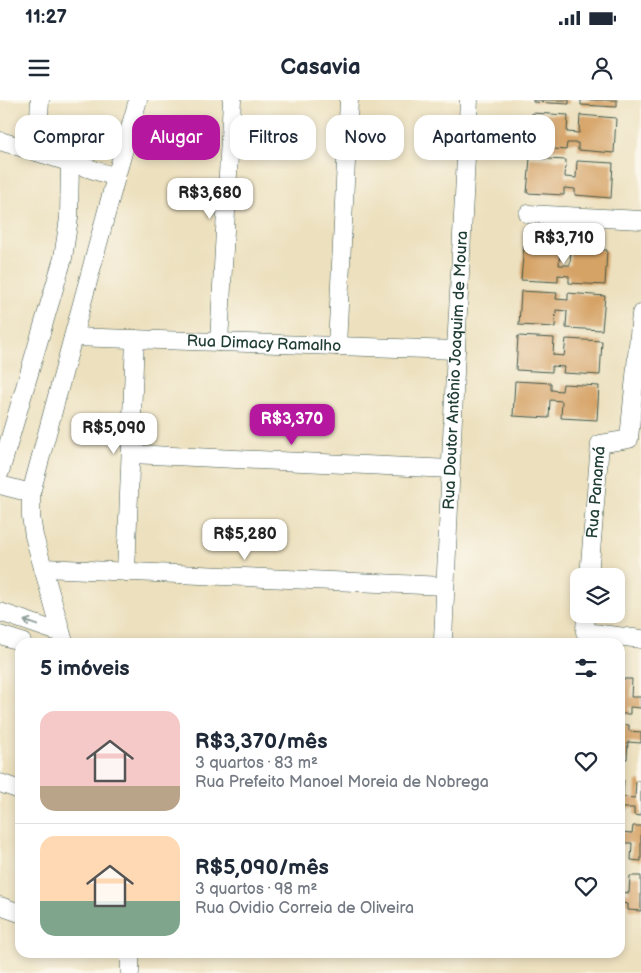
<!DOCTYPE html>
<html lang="pt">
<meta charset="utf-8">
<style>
body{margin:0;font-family:"Balsamiq Sans",sans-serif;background:#f6f6f7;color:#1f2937;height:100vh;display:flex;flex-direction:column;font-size:19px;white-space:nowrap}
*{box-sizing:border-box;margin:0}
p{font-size:16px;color:#747a83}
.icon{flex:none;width:28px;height:28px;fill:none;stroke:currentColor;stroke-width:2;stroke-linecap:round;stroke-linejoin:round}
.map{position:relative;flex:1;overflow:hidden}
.panel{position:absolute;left:15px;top:538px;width:610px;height:320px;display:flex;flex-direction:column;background:#fff;border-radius:15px;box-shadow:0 2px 8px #0003}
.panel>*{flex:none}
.guide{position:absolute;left:15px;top:15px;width:611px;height:45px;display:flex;gap:10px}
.buttons{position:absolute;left:570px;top:468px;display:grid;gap:10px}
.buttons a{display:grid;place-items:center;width:55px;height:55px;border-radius:10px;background:#fff;box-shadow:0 2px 8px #0003;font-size:25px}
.price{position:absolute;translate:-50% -42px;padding:0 11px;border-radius:10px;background:#fff;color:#222;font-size:16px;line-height:32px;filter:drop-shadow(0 1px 2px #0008)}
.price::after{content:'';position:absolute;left:50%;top:30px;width:15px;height:11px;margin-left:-8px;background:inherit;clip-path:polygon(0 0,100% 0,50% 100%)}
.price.selected{background:#b5179e;color:#fff}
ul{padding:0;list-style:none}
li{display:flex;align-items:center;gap:15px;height:125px;padding:0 25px}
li+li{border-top:1px solid #e0e1e3}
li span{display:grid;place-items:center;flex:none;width:140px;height:100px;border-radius:15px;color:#555}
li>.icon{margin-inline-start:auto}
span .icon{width:60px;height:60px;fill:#fffc;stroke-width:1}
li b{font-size:21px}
h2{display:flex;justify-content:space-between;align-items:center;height:60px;padding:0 25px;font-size:21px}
.pill{padding:0 18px;border-radius:15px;background:#fff;box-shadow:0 2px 8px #0003;font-size:18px;line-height:45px}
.pill.selected{background:#b5179e;color:#fff}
.status{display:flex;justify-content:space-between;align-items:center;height:35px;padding:0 25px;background:#fff;direction:ltr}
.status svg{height:14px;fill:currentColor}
header{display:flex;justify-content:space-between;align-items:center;height:65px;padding:0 25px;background:#fff;font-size:22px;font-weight:600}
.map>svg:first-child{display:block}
</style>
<div class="status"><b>11:27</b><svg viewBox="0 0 49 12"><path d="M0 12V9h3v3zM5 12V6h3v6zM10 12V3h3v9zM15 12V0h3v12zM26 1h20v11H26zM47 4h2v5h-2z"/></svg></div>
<header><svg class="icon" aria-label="menu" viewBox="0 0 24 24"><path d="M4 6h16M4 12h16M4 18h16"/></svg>Casavia<svg class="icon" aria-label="person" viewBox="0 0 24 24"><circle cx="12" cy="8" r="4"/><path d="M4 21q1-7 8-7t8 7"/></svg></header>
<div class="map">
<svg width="641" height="873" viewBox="0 0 641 873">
<rect width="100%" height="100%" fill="#fbf7ec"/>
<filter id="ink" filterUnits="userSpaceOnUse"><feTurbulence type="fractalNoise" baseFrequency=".02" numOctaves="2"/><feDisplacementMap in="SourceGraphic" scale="10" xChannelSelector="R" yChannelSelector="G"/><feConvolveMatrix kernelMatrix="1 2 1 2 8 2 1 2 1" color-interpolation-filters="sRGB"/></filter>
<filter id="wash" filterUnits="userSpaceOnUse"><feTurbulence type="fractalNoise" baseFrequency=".0096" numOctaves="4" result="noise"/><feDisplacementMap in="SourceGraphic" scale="20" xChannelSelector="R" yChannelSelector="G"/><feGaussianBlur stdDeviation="1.12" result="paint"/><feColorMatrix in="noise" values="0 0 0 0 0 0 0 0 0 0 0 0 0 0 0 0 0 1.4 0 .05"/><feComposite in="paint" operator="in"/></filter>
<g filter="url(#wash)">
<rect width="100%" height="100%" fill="#ece0be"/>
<g id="blocks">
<path fill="#d6a366" d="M 533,0 L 569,0 L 569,4 L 533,2 Z
M 581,0 L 617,0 L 617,7 L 581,5 Z
M 532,13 L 568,15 L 567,32 L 579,33 L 580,15 L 616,18 L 614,53 L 578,50 L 578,43 L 567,43 L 566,50 L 530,47 Z
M 530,58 L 566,60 L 565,77 L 576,78 L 577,61 L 613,63 L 611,98 L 575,95 L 575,89 L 564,88 L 564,95 L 527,93 Z
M 524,145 L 560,147 L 559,165 L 570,165 L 571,148 L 607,150 L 605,185 L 569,183 L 569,176 L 558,175 L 558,182 L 521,180 Z
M 521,191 L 557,193 L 556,199 L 568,200 L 568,193 L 605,196 L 602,230 L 566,228 L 567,211 L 556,210 L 555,227 L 519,225 Z
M 518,236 L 554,238 L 553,255 L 564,256 L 566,239 L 602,241 L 600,275 L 563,273 L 564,267 L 552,266 L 552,272 L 516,270 Z
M 515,281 L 551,283 L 551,290 L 562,291 L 563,284 L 599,286 L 597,320 L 561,318 L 562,301 L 550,300 L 549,318 L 513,316 Z
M 620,579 L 632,579 L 631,597 L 641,597 L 641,608 L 630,607 L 630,614 L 620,614 Z
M 620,624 L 629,625 L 629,631 L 641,632 L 641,643 L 628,642 L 627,659 L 620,659 Z
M 620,680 L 624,680 L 623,697 L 635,698 L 636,681 L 641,681 L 641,716 L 634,715 L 634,708 L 622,708 L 622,715 L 620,715 Z
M 633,726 L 641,726 L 641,761 L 631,760 L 632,743 L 620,743 L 620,732 L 632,733 Z
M 630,776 L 641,776 L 641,811 L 628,810 L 628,804 L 620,803 L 620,792 L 629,793 Z"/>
</g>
</g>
<g filter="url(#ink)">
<use href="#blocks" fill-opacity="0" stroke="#3e5549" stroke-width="1"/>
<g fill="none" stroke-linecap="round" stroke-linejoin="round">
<g stroke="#3e5549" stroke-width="19">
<g id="street">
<path d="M 0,41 C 39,52 77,65 116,77"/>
<path d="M 37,52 L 40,0"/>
<path d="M 528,114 L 641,120"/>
<path id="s1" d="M 73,237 L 456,250"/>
<path d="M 219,242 L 232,0"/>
<path d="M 337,246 L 349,0"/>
<path d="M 131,354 L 451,369"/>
<path d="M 0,372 L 63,158 L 69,118 L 70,63"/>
<path d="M 0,385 L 31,393"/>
<path d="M 43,468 L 445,486"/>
<path d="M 126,472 L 135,239"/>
<path id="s2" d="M 589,476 L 600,344 L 629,339 L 641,214"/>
<path d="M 0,512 L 61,533"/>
<path d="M 586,514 L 585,532 L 641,539"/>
<path d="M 0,535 L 22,542"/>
<path id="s3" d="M 443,540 L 456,250 L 469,0"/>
<path d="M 64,542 L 34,436 L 31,416 L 31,393 L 116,77 L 138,0"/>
<path d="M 0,683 L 20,690"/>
<path d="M 0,806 L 20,813"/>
<path d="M 130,852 L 130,873"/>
</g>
</g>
<use href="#street" stroke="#fff" stroke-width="18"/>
</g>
<defs><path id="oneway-shaft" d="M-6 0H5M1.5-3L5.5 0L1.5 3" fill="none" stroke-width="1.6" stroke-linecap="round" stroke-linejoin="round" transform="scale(1.25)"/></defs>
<use stroke="#8f9e9a" href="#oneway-shaft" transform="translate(31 523) rotate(-161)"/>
</g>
<g text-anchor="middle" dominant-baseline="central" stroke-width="4" stroke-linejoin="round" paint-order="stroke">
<g font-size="16" fill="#1f3d34" stroke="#fbf7ec">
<text stroke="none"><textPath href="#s1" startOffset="191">Rua Dimacy Ramalho</textPath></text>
<text stroke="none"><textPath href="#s3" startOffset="270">Rua Doutor Antônio Joaquim de Moura</textPath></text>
<text stroke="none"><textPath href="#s2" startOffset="84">Rua Panamá</textPath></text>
</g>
</g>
</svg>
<div class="buttons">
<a><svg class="icon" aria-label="layers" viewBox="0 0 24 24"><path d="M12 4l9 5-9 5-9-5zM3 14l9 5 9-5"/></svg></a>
</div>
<b class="price" style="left:210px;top:120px">R$3,680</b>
<b class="price" style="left:564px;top:165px">R$3,710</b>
<b class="price selected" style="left:292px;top:346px">R$3,370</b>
<b class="price" style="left:114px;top:355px">R$5,090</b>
<b class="price" style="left:245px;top:461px">R$5,280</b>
<div class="guide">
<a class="pill">Comprar</a>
<a class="pill selected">Alugar</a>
<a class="pill">Filtros</a>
<a class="pill">Novo</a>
<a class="pill">Apartamento</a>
</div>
<section class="panel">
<h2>5 imóveis<svg class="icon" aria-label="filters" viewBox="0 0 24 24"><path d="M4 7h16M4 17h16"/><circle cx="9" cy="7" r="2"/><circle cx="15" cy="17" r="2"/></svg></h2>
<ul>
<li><span style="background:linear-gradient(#f6c9c9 75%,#b9a48a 0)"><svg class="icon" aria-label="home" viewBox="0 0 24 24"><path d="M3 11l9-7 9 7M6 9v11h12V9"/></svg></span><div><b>R$3,370/mês</b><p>3 quartos · 83 m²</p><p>Rua Prefeito Manoel Moreia de Nobrega</p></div><svg class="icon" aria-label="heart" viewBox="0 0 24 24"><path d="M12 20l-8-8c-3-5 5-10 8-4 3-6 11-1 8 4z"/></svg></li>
<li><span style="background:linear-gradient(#ffd9b3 65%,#7fa58c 0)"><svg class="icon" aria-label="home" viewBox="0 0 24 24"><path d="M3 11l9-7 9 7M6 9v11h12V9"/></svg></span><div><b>R$5,090/mês</b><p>3 quartos · 98 m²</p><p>Rua Ovidio Correia de Oliveira</p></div><svg class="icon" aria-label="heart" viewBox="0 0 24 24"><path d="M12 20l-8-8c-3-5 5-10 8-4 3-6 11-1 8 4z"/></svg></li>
</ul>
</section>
</div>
